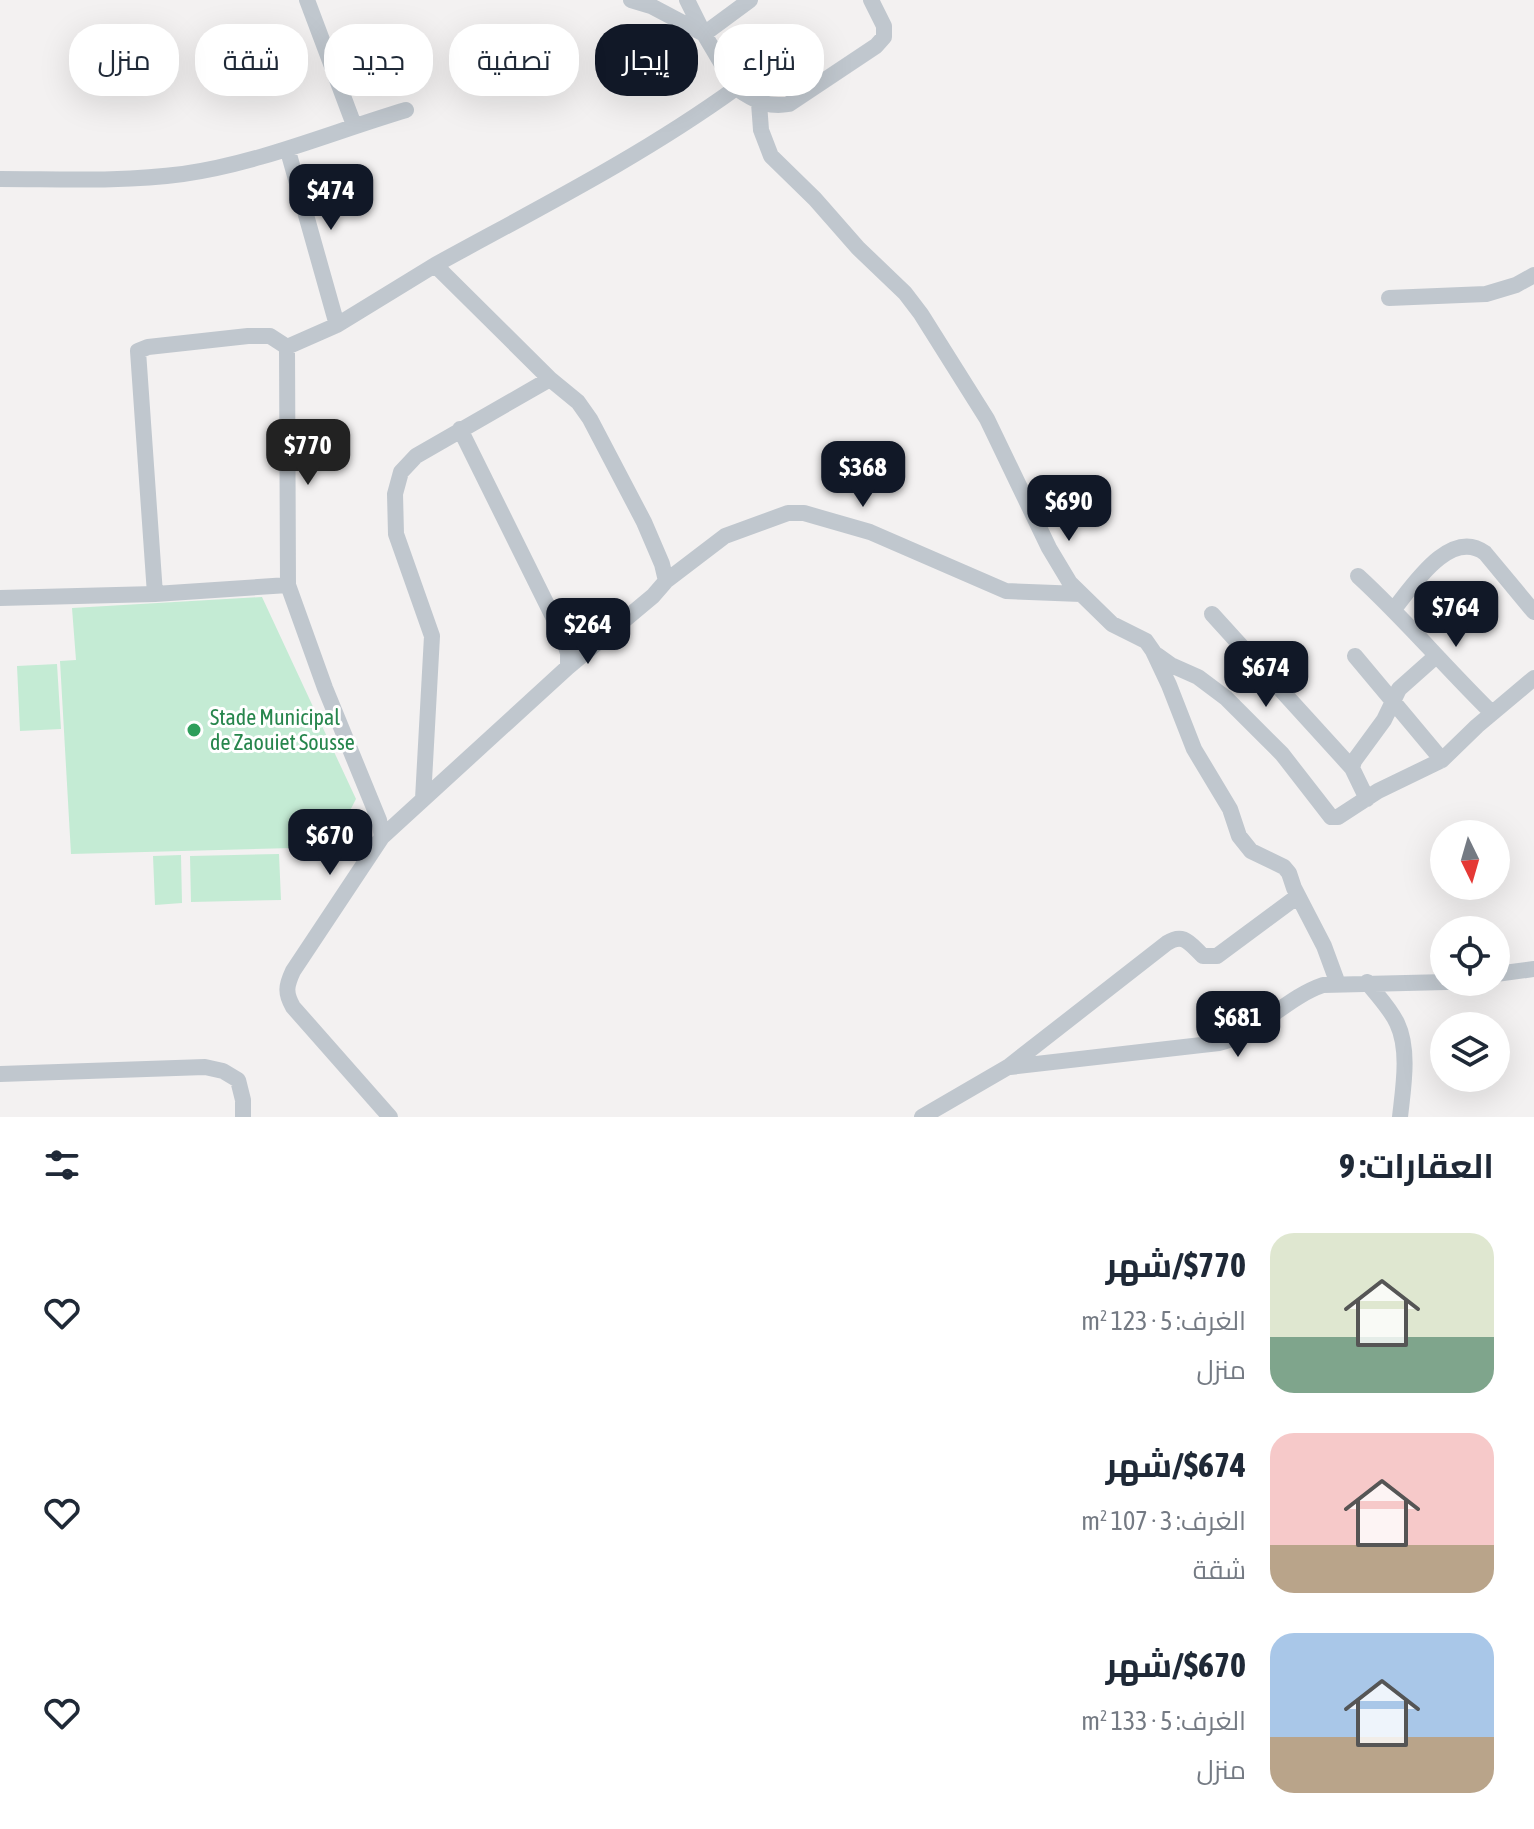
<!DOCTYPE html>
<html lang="ar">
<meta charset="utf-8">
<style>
body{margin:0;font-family:"Asap Condensed",Cairo,sans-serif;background:#f2f2f3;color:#1f2937;direction:rtl;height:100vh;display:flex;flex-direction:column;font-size:30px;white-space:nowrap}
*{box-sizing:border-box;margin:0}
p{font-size:26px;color:#747a83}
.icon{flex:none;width:44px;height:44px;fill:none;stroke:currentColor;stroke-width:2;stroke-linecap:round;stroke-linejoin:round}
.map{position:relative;height:1117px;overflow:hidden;direction:ltr}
.side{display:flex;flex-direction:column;background:#fff;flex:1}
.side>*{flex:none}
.banner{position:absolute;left:24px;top:24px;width:800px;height:72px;direction:rtl;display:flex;gap:16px}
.needle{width:52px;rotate:175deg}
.fabs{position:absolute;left:1430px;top:820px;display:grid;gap:16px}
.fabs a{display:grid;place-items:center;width:80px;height:80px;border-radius:50%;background:#fff;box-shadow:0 8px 32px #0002;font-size:40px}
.price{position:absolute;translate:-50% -68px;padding:0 18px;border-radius:16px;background:#111827;color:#fff;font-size:26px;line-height:52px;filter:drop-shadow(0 2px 4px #0008)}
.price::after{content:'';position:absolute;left:50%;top:48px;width:24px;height:18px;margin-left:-12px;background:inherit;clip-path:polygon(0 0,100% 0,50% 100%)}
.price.active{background:#222;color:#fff}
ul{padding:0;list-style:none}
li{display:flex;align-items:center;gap:24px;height:200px;padding:0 40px}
li span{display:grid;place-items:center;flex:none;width:224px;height:160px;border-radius:24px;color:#555}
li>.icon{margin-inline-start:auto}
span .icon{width:96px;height:96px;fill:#fffc;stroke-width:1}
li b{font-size:34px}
h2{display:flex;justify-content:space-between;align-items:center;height:96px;padding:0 40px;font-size:34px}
.pill{padding:0 28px;border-radius:32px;background:#fff;box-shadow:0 8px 32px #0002;font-size:28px;line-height:72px}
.pill.active{background:#111827;color:#fff}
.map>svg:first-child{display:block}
</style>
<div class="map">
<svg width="1534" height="1117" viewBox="0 0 1534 1117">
<rect width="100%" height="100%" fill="#f3f1f1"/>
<path fill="#c4ebd4" d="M 262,597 L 356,799 L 331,847 L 71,854 L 60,661 L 76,660 L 72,608 Z
M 57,664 L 61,729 L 20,731 L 17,666 Z
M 279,854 L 281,900 L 191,902 L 190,856 Z
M 181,855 L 182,903 L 155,905 L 153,856 Z"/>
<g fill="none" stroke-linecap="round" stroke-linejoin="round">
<path stroke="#c0c7ce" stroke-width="16" d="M 307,0 L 354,125
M 631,0 L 651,6 L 704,34 L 750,0
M 736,88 C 754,100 767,108 789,104 L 876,46 L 884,37 L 884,26 L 871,0
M 759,103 L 761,130 L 771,156 L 815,199 L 858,248 L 905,293 L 921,314 L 987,419 L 1049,548 L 1070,583 L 1112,624 L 1146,641 L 1153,651 L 1169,685 L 1194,749 L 1230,809 L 1239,836 L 1251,851 L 1284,867 L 1289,873 L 1294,888 L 1324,946 L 1338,984
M 288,151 L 337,325
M 0,179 C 61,179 122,182 183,174 C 260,163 332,132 406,110
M 435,265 C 537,209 642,156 736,88 L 704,34 L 687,0
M 1389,298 L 1486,294 L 1516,285 L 1534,275
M 1358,576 C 1405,619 1446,668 1492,713
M 666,581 L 725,536 L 788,513 L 804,513 L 870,532 L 1006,591 L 1081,594
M 288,585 L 325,688 L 379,820 L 382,837 L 293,971 C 286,986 285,993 293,1007 L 390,1117
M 155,594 L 138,351 L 148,347 L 248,336 L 270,336 L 287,347
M 0,598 L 155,594 L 288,585 L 287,347 L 337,325 L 435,265 L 550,379 L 578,402 L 590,419 L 644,522 L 662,564 L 666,581 L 653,596 L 568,667
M 1394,609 C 1412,587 1450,527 1485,553 L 1534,612
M 1212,614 L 1352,768
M 1157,655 L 1171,665 L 1198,677 L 1226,698 L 1282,754 L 1331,817 L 1338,817 L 1378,791 L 1442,760 L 1477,726 L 1534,678
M 1355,656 L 1442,760
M 423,799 L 432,636 L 396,534 L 395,494 L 401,472 L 416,456 L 550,379
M 1367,799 L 1352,768 L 1354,761 L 1384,720 L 1399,689 L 1435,657
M 382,837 L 568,667 L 568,653 L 563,637 L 460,429
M 1496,974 L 1534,969
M 1367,982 C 1377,995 1390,1008 1397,1023 C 1410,1050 1403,1089 1400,1117
M 1010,1067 L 1219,1043 C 1259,1033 1285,998 1323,985 L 1447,982
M 0,1074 L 205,1067 L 223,1071 L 238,1080 L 243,1100 L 243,1117
M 922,1117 L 1008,1067 L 1167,943 C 1184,932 1190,944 1203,956 L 1217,956 L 1298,896"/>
</g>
<circle fill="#2e9e5b" stroke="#fff" stroke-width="3" cx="194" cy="730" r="8"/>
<g text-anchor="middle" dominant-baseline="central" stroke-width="6" stroke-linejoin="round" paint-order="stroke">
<g font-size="22" fill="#27864d" stroke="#fff" text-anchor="start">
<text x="210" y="717">Stade Municipal<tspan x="210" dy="25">de Zaouiet Sousse</tspan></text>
</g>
</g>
</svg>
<div class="fabs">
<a><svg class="needle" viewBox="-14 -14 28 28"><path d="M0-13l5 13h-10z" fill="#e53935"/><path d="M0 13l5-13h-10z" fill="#747a83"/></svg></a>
<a><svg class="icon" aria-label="locate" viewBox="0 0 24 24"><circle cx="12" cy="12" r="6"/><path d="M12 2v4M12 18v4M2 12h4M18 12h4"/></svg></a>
<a><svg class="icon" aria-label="layers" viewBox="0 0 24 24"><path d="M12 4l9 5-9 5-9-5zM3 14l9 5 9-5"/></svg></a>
</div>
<b class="price" style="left:331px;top:232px">$474</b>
<b class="price active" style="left:308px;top:487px">$770</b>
<b class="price" style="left:863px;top:509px">$368</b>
<b class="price" style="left:1069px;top:543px">$690</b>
<b class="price" style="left:1456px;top:649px">$764</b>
<b class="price" style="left:588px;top:666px">$264</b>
<b class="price" style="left:1266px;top:709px">$674</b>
<b class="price" style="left:330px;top:877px">$670</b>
<b class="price" style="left:1238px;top:1059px">$681</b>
<div class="banner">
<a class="pill">شراء</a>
<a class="pill active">إيجار</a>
<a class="pill">تصفية</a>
<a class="pill">جديد</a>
<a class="pill">شقة</a>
<a class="pill">منزل</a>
</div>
</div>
<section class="side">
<h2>العقارات: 9<svg class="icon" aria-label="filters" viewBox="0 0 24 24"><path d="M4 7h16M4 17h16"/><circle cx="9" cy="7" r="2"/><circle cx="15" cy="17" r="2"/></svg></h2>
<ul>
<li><span style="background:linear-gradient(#dfe7d0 65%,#7fa58c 0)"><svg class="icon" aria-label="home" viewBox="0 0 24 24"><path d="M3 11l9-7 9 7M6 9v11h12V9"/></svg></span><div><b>$770/شهر</b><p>الغرف: 5 · 123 m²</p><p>منزل</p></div><svg class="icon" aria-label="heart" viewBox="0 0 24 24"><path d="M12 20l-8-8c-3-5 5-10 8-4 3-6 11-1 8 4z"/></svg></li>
<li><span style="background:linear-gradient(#f6c9c9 70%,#b9a48a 0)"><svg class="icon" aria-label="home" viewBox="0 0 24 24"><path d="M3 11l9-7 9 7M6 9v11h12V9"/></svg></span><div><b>$674/شهر</b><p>الغرف: 3 · 107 m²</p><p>شقة</p></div><svg class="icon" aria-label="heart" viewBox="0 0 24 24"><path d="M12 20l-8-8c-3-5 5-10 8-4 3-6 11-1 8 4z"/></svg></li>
<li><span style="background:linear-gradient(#a9c7e8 65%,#b9a48a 0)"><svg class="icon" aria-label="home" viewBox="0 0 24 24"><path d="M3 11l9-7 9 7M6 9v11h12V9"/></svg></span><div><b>$670/شهر</b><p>الغرف: 5 · 133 m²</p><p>منزل</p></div><svg class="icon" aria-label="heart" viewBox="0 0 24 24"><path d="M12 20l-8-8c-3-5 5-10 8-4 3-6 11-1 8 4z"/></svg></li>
</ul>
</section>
